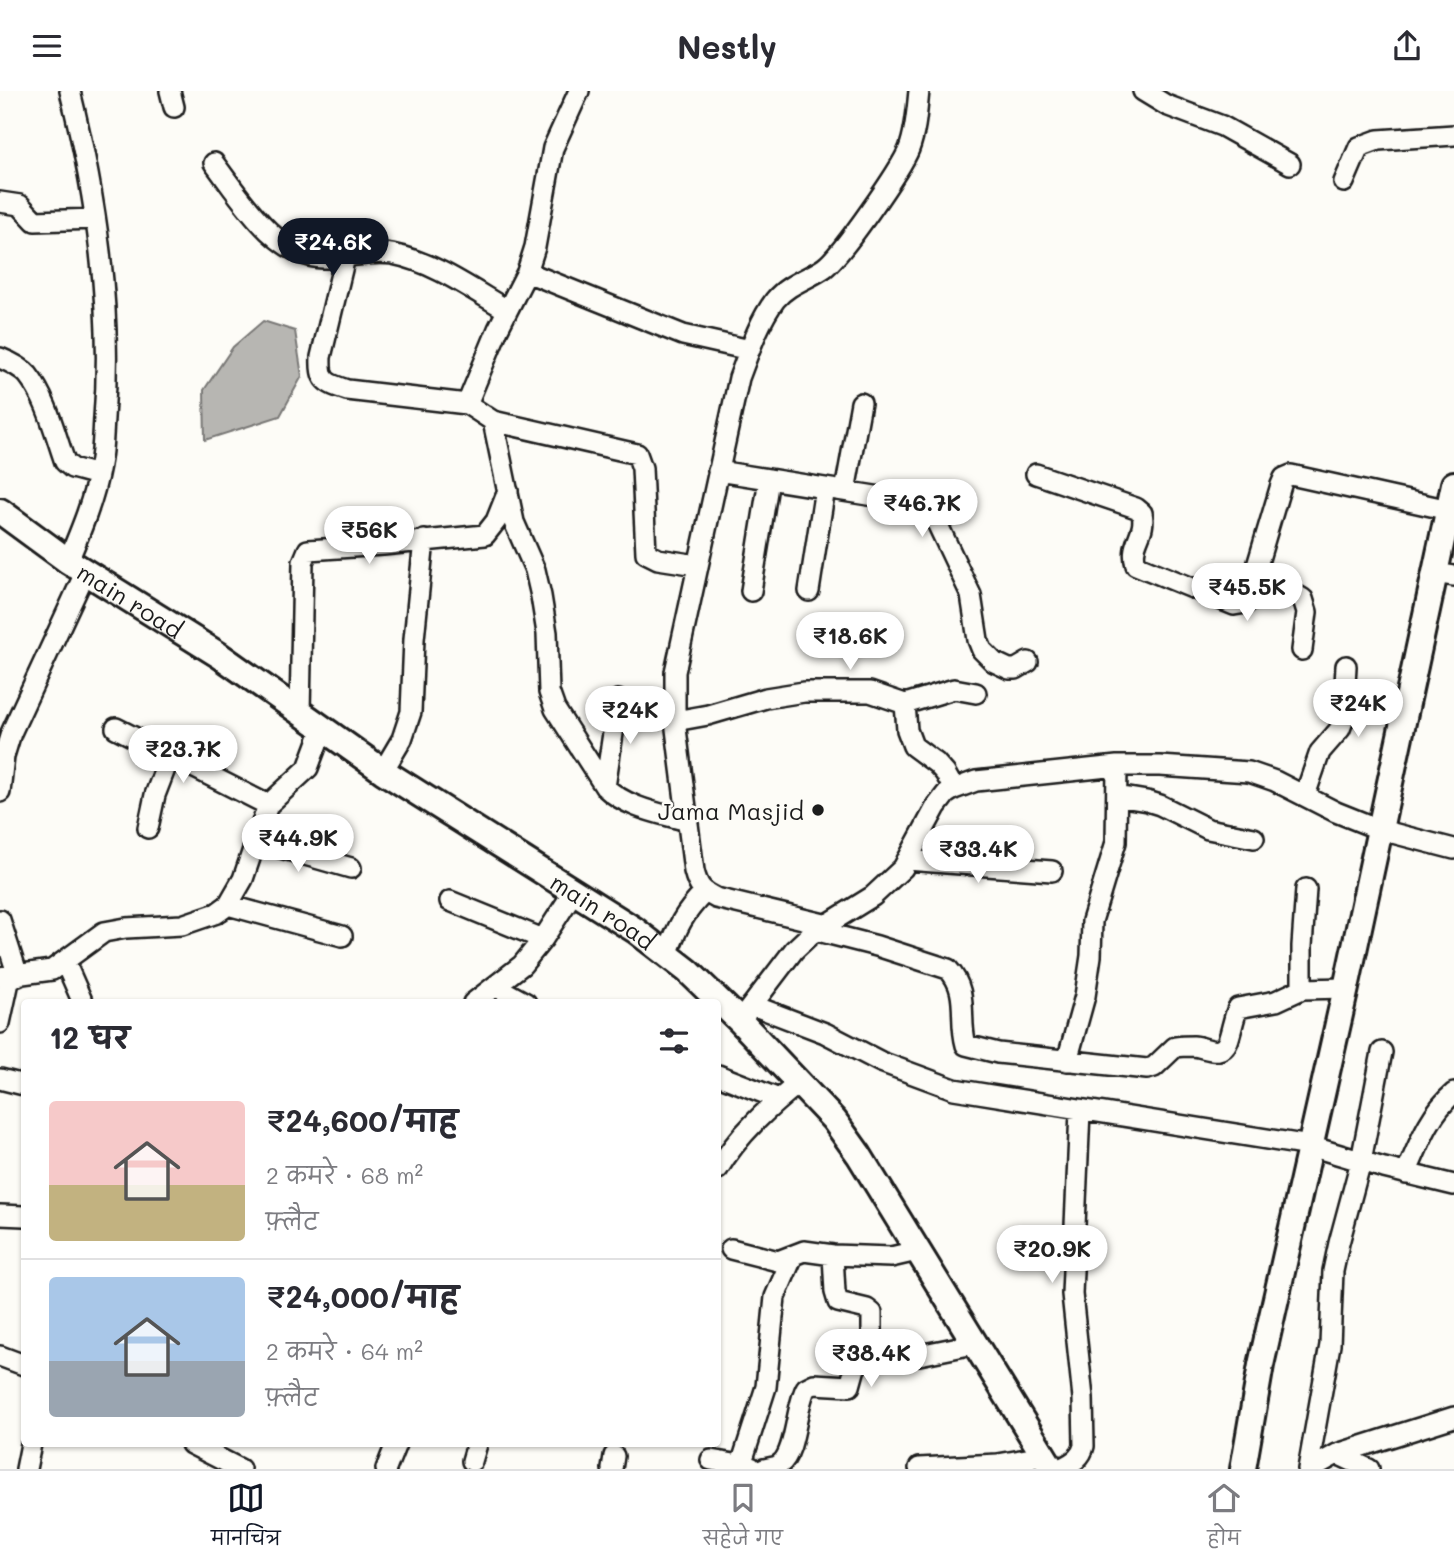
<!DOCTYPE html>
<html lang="hi">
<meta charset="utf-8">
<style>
body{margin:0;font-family:Mali,"Playpen Sans Deva",sans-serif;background:#f2f2f3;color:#2b2b33;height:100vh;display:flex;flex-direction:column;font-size:26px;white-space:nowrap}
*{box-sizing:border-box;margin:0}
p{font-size:23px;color:#7c7c81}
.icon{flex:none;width:38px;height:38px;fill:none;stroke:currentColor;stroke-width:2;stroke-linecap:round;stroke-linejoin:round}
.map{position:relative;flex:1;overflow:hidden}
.drawer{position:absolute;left:21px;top:908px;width:700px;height:448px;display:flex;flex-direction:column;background:#fff;border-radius:7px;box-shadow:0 2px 5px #0004}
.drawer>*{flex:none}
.price{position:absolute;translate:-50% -60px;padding:0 16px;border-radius:24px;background:#fff;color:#222;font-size:23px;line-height:46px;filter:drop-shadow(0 2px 4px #0008)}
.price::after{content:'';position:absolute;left:50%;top:42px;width:21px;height:16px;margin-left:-10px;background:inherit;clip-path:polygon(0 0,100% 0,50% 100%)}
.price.on{background:#111827;color:#fff}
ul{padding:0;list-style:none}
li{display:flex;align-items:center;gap:21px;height:175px;padding:0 28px}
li+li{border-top:2px solid #e1e1e2}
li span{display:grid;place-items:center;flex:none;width:196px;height:140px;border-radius:7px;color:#555}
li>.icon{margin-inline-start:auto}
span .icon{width:84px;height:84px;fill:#fffc;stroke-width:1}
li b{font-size:30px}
h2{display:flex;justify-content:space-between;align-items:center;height:84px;padding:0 28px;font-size:30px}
header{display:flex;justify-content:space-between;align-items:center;height:91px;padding:0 28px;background:#fff;font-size:32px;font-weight:800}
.tab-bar{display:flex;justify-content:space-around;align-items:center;height:98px;border-top:2px solid #e1e1e2;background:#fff;font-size:19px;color:#7c7c81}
.tab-bar a{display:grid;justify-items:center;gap:4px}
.tab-bar .on{color:#111827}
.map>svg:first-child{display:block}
</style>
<header><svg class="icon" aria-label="menu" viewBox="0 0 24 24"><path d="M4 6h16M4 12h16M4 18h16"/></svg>Nestly<svg class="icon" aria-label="share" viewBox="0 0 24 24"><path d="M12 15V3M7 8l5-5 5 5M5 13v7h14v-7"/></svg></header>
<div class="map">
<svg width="1454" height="1378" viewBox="0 0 1454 1378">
<rect width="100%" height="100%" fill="#fdfcf7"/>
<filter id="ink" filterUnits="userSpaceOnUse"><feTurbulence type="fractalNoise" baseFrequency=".0143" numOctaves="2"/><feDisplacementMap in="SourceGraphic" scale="14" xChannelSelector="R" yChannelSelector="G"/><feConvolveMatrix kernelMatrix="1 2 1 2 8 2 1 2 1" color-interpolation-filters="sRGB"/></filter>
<g filter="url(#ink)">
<path fill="#b7b6b2" stroke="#797876" stroke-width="2" d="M 263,230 L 295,240 L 302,285 L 280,325 L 205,349 L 204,299 L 233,256 Z"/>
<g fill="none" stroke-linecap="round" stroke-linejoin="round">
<g stroke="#1c1c1c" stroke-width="24">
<path id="minor" d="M 170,0 L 174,16
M 1143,0 L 1166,14 L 1222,35 L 1290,73
M 214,72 C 240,106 276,166 323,167 C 347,168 369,159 392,163 C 434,171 471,198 507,219
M 1344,91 L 1359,56 L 1378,49 L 1454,44
M 0,111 L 20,114 L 35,130 L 95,128
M 345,166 L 321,266 C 320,290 325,292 347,299 L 467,313 L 493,330 L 637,363 L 642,377 L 646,462 L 658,468 L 697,474
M 527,181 L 683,244 L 750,259
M 0,267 C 10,271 21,276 28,284 C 47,308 55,343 65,371 L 72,377 L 98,384
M 467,313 L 498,238 L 527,181 L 535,156 L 553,57 L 579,0
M 493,330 L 514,431 L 535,479 L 541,505 L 547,542 L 549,601 L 555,618 L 605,696 C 627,717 659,722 687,730
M 718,380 L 881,406 L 914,415 L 927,422 L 937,432 L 971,504 L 978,549 L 982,559 L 994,571 L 1009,578 L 1016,578 L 1028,571
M 1036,383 L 1136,417 L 1142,422 C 1147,444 1129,451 1136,474 L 1234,514 L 1246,512 L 1281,394 L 1284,387 L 1291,384 L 1449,419
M 845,400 L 861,312
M 68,470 C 81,439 94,408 100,374 C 103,359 103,342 104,327 C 113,217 96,106 70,0
M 1434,482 L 1454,485
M 1253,495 L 1298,505 L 1303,508 L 1307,521 L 1302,559
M 751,500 L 769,388
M 809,500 L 825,397
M 905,613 L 954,598 L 976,602
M 300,621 L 303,471 L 308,459 L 383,454 L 485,444 L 496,430 L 508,400
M 675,630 L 708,624 L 766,607 L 804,601 L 870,601 L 905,613 L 907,639 L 913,655 L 936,672 L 945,682 L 954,698
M 116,637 L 268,714
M 383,680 L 402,648 L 411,621 L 414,548 L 424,449
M 605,696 L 618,609
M 0,701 L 4,665 L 11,642 L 86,480
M 1305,704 L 1320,661 L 1340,638 L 1343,630 L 1346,575
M 1117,705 L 1147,710 L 1160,714 L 1208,738 L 1254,747
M 148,737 L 155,704 L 170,665
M 256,750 L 351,777
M 907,769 L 1052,780
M 450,810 L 543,848
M 228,814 L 342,845
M 0,829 L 18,885
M 828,834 L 716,807 C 702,800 698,796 694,780 L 675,630 L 675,581 L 739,287 C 749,261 758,232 775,209 C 788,193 808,188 824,177 C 841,165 901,78 909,58 C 916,40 917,19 919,0
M 818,840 L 877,855 L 948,878 C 970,901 958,927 966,954 L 998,962 L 1147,978 L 1154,976 L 1175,956 C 1181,955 1187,955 1193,955 C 1206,956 1221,967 1228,950 C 1232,939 1233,928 1238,917 L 1276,910 L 1302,898 L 1346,897
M 667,864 C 677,836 684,822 704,802
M 65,871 L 83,912
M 0,886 L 52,879 L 104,841 L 126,837 L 182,834 L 217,822 L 228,814 L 243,788 L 268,714 L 308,677 L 323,637
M 495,895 L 526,912
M 1302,898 L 1302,855 L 1306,798
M 473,912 L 522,874 L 543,848 L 574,800
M 752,914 L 825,942 L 881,971 L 954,998 L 1310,1055 L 1384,1077 L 1454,1094
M 740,930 L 794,859 L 810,844 L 873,805 L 903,777 L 936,716 L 946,703 L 954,698 L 976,690 L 1117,675 L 1160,675 L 1249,681 L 1275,690 L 1336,721 L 1381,739 L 1454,758
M 0,932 L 10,886
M 1067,970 L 1085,905 L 1091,865 L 1092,830 L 1116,751 L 1117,675
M 718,984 L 779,1008
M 0,988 L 24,994
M 718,1078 C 738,1044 769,1016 800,991
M 1406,1083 C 1419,1053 1429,1023 1454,1002
M 0,1124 L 24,1125
M 731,1158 L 778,1170 L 804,1160 L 833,1164 L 891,1166 L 917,1160
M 0,1265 L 24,1274
M 863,1267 L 919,1264 L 974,1253
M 191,1353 L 240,1378
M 1337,1363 L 1369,1378
M 711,1369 L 751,1376
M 472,1370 L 477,1353
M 741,1374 L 766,1296 L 775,1206 L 792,1167
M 919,1377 L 998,1373 L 1044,1365
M 26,1378 L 31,1353
M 386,1378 L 396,1353
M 612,1378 L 614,1365
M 764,1378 C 768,1377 777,1376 780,1373 C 796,1362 796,1314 806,1297 L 814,1293 L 850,1295 L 855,1277 L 872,1257 L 872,1222 L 867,1218 L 838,1211 L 835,1201 L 833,1164
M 1060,1378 C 1071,1372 1081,1368 1084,1355 L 1083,1307 L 1072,1203 L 1080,1020
M 1308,1378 L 1330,1254 L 1333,1180 L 1339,1152 L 1361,1070 L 1382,961
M 1310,1378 L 1337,1363 L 1454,1326"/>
</g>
<g stroke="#1c1c1c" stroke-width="30">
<g id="major">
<path id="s1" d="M 0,420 L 68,470 L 219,564 L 383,680 L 635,839 L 688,880 L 740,930 L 834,1029 L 859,1064 L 1052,1378"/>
<path d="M 1243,1378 L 1261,1274 L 1346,897 L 1454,393"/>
</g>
</g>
<use href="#minor" stroke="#fdfcf7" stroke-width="19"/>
<use href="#major" stroke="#fdfcf7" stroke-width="24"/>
</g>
</g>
<circle fill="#1c1c1c" stroke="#fdfcf7" stroke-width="2.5" cx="818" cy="719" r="7"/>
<g text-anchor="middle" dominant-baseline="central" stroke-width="5" stroke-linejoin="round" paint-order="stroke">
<g font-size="24" fill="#1c1c1c" stroke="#fdfcf7">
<text stroke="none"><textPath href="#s1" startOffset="158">main road</textPath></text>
<text stroke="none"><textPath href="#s1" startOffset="724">main road</textPath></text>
</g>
<g font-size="24" fill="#1c1c1c" stroke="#fdfcf7" text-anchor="end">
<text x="804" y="719">Jama Masjid</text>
</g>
</g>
</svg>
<b class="price on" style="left:333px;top:187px">₹24.6K</b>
<b class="price" style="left:922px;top:448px">₹46.7K</b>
<b class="price" style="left:369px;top:475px">₹56K</b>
<b class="price" style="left:1247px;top:532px">₹45.5K</b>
<b class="price" style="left:850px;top:581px">₹18.6K</b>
<b class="price" style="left:1358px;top:648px">₹24K</b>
<b class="price" style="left:630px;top:655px">₹24K</b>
<b class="price" style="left:183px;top:694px">₹23.7K</b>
<b class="price" style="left:298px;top:783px">₹44.9K</b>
<b class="price" style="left:978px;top:794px">₹33.4K</b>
<b class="price" style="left:1052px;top:1194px">₹20.9K</b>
<b class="price" style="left:871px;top:1298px">₹38.4K</b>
<section class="drawer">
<h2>12 घर<svg class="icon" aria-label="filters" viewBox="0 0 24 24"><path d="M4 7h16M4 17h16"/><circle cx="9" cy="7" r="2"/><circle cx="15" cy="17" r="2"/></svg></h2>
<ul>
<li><span style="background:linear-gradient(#f6c9c9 60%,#c2b280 0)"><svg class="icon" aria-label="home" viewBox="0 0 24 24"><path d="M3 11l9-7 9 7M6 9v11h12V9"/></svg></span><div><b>₹24,600/माह</b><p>2 कमरे · 68 m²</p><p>फ़्लैट</p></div></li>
<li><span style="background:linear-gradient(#a9c7e8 60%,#9aa5b1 0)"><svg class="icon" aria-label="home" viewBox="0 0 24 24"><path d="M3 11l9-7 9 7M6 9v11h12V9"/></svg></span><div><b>₹24,000/माह</b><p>2 कमरे · 64 m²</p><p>फ़्लैट</p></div></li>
</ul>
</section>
</div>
<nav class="tab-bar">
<a class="on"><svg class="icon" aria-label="map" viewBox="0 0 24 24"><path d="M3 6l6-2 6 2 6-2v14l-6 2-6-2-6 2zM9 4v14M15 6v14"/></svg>मानचित्र</a>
<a><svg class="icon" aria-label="saved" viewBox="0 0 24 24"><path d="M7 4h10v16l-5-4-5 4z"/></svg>सहेजे गए</a>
<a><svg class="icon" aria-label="home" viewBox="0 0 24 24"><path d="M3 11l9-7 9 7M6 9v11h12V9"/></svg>होम</a>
</nav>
